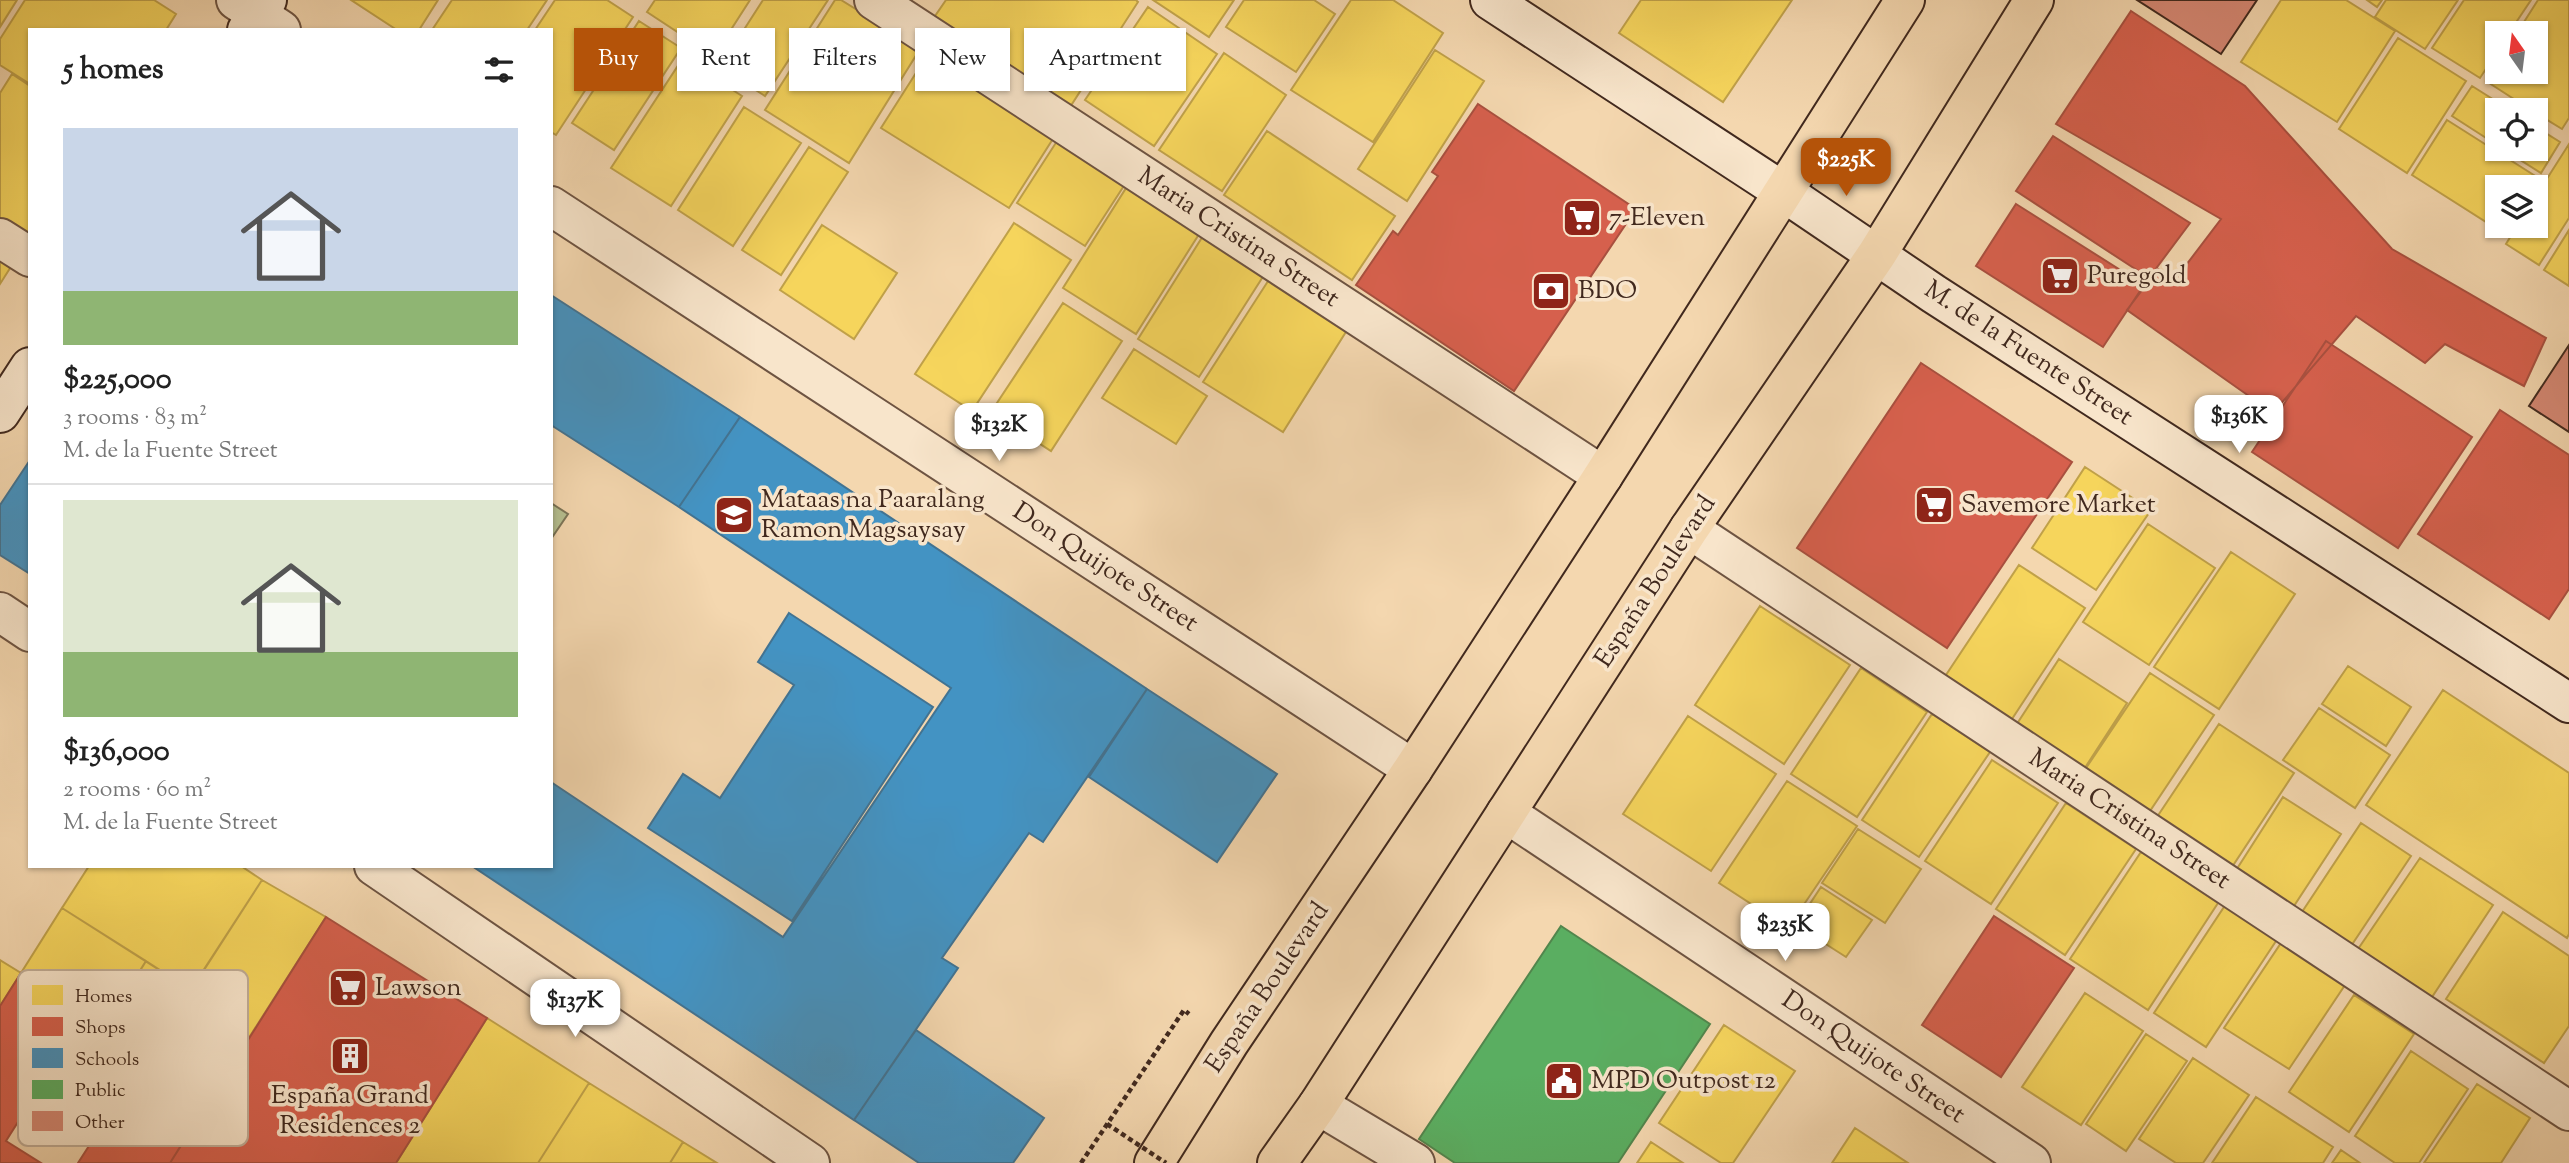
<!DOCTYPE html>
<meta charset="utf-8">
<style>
body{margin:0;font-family:"Sorts Mill Goudy",serif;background:#f6f6f6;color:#222;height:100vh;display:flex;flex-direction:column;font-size:26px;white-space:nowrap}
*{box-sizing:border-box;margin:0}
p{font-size:23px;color:#767676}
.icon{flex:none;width:38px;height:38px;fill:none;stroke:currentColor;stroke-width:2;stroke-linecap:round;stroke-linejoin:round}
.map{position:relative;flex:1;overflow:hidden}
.sheet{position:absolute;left:28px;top:28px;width:525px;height:840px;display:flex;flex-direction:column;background:#fff;border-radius:0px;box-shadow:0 2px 5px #0004}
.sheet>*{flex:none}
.top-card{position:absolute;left:574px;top:28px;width:665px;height:63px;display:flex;gap:14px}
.needle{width:46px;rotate:346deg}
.fabs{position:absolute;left:2485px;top:21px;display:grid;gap:14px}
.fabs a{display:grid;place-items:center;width:63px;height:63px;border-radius:0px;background:#fff;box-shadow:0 2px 5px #0004;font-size:35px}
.price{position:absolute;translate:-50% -60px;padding:0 16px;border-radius:14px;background:#fff;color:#222;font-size:23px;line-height:46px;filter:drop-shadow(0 2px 4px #0008)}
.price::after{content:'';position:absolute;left:50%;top:42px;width:21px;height:16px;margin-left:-10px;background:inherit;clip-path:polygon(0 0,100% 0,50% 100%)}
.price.current{background:#b45309;color:#fff}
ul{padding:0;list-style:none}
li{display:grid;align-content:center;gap:14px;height:371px;padding:0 35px}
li+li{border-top:2px solid #e0e0e0}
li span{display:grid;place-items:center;height:217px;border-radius:0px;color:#555}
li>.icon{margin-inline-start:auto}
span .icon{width:126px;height:126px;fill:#fffc;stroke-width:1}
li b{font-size:30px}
h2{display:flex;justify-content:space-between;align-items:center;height:84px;padding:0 35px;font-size:30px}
.pill{padding:0 24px;border-radius:0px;background:#fff;box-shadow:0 2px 5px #0004;font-size:24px;line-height:63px}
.pill.current{background:#b45309;color:#fff}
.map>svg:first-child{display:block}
</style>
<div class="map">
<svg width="2569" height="1163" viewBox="0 0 2569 1163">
<rect width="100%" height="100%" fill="#f4d7af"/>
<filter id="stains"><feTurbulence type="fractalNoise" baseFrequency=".00286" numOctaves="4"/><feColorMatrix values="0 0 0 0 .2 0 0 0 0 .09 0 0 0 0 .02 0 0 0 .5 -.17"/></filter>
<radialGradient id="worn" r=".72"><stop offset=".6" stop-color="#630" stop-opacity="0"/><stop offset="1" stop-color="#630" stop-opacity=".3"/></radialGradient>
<path fill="#b5bf90" stroke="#7b7457" stroke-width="2" d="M 551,503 L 568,514 L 551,539 Z"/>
<path fill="#f6d55c" stroke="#c0a149" stroke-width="2" d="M 0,0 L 17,0 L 0,27 Z
M 25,0 L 154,0 L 176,14 L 166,30 L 30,30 L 30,84 L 0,65 L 0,39 Z
M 351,0 L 438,0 L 419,30 L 397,30 Z
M 452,0 L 547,0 L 527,30 L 432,30 Z
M 555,0 L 607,0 L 633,17 L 556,135 L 551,132 L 551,30 L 535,30 Z
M 655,0 L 750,0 L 714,56 L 647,12 Z
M 763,0 L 828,0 L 765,96 L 720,67 Z
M 835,0 L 841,0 L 920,49 L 849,163 L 765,110 Z
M 946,0 L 1136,0 L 1138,2 L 1070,107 L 933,19 Z
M 1153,0 L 1234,0 L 1209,37 Z
M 1244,0 L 1314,0 L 1335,14 L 1296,72 L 1226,27 Z
M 1351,0 L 1393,0 L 1443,33 L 1373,142 L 1291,90 Z
M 1641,0 L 1792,0 L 1723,102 L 1619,33 Z
M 2281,0 L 2346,0 L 2395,31 L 2337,122 L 2241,62 Z
M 2367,0 L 2382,0 L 2377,7 Z
M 2386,0 L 2458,0 L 2425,49 L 2375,17 Z
M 2464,0 L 2531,0 L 2509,33 L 2497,33 L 2497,52 L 2480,78 L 2432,48 Z
M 2538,0 L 2569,0 L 2569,118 L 2562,129 L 2536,113 L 2536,110 L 2531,110 L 2486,81 L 2497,63 L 2497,72 L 2536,72 L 2536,33 L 2517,33 Z
M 1148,7 L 1217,54 L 1154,146 L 1085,100 Z
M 639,21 L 681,48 L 614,150 L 572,123 Z
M 2398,38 L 2466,81 L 2407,173 L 2339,129 Z
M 1435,50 L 1484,81 L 1407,201 L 1358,169 Z
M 1224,53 L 1286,95 L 1222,191 L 1159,150 Z
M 928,54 L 1056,134 L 1009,208 L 881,128 Z
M 683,58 L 742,96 L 671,206 L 611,168 Z
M 12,74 L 30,86 L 30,250 L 0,231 L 0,93 Z
M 2472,86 L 2510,110 L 2497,110 L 2497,145 L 2452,116 Z
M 744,107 L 801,143 L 733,246 L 678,210 Z
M 2447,120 L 2540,179 L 2534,187 L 2497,187 L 2497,226 L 2510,226 L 2505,234 L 2412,175 Z
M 2536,127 L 2560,142 L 2541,173 L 2503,149 L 2536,149 Z
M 1267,131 L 1395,216 L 1352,280 L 1224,195 Z
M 1059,138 L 1127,181 L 1085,246 L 1017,203 Z
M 2569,144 L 2569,218 L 2539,265 L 2506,244 L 2517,226 L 2536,226 L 2536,196 Z
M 809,147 L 848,172 L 781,275 L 742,250 Z
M 1128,185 L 1201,231 L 1136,334 L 1063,288 Z
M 1014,223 L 1071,260 L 972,411 L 915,374 Z
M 822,225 L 897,273 L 854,339 L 780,290 Z
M 2569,230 L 2569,286 L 2544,270 Z
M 1203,236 L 1264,275 L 1199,377 L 1138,339 Z
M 0,257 L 12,265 L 0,284 Z
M 1270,278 L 1349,327 L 1283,432 L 1203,382 Z
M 1063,303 L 1122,341 L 1051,451 L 991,412 Z
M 1134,349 L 1207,396 L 1176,444 L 1102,398 Z
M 2085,467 L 2151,510 L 2096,590 L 2032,548 Z
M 2148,524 L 2215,568 L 2149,665 L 2083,622 Z
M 2231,552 L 2295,594 L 2219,709 L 2154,667 Z
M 2019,565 L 2085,608 L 2006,728 L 1940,684 Z
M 1760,606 L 1850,665 L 1784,764 L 1695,705 Z
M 2059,659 L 2127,703 L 2079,777 L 2011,733 Z
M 2348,666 L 2411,707 L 2386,746 L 2322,704 Z
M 1861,668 L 1927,712 L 1857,817 L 1791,774 Z
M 2150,673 L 2214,715 L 2146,817 L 2082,774 Z
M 2443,690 L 2569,773 L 2569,934 L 2567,938 L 2366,805 Z
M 2319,708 L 2390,755 L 2355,808 L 2283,760 Z
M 1932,714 L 1990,752 L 1919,857 L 1862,820 Z
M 1688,716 L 1776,774 L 1711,871 L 1623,814 Z
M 2219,724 L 2294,773 L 2230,870 L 2155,820 Z
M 1992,760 L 2058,803 L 1991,904 L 1925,861 Z
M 1787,781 L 1857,826 L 1788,928 L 1719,883 Z
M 2283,797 L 2341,834 L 2290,912 L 2233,875 Z
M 2066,803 L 2136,849 L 2065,955 L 1996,909 Z
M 2361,823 L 2411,856 L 2349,949 L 2300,915 Z
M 1858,829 L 1921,869 L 1885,923 L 1822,883 Z
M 2141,852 L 2218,903 L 2148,1010 L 2070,959 Z
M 2420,858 L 2493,905 L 2428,1003 L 2354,955 Z
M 89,866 L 241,866 L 262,880 L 191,990 L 62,908 Z
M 262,880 L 326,917 L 213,1094 L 149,1054 Z
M 1821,887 L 1872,920 L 1846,957 L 1796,925 Z
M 2226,904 L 2278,938 L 2206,1047 L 2154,1013 Z
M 62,908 L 146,961 L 105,1027 L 21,973 Z
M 2503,912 L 2569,956 L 2569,1026 L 2544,1063 L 2446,999 Z
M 2281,943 L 2345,985 L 2289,1069 L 2224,1028 Z
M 0,960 L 21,973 L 0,1006 Z
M 146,961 L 191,990 L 149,1054 L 105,1027 Z
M 2085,993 L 2143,1031 L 2081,1125 L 2022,1087 Z
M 2354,995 L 2414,1034 L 2349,1132 L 2289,1092 Z
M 487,1018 L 589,1083 L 538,1163 L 396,1163 Z
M 1724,1025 L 1795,1071 L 1733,1163 L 1721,1163 L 1659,1123 Z
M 2146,1034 L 2187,1061 L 2126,1151 L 2086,1124 Z
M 2411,1051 L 2468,1089 L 2419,1163 L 2395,1163 L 2355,1136 Z
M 2193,1058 L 2249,1095 L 2203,1163 L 2176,1163 L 2139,1139 Z
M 589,1083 L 683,1142 L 670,1163 L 538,1163 Z
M 2477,1084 L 2530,1118 L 2501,1163 L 2424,1163 Z
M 2256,1097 L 2333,1147 L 2323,1163 L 2212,1163 Z
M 1855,1128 L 1908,1163 L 1832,1163 Z
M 683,1142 L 717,1163 L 670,1163 Z
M 1651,1142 L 1683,1163 L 1637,1163 Z
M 2341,1150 L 2360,1163 L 2332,1163 Z"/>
<path fill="#d6604d" stroke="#a9503f" stroke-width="2" d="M 2131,11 L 2245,86 L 2392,249 L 2546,338 L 2524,386 L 2445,344 L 2425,363 L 2356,316 L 2273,413 L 2127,310 L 2158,269 L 2174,281 L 2221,219 L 2056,124 Z
M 1478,104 L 1636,209 L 1514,391 L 1356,285 L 1393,231 L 1398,235 L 1438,176 L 1432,172 Z
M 2053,136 L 2190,223 L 2149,278 L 2016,191 Z
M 2016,204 L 2144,285 L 2103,347 L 1976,266 Z
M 2326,341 L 2472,437 L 2398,548 L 2252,452 Z
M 1921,363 L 2072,462 L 1947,648 L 1797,548 Z
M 2500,410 L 2569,455 L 2569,589 L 2549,619 L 2418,534 Z
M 1994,916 L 2074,968 L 2001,1077 L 1922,1025 Z
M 326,917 L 487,1018 L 396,1163 L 170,1163 Z
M 21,973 L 213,1094 L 170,1163 L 78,1163 L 123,1093 L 61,1054 L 6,1141 L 41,1163 L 0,1163 L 0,1006 Z"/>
<path fill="#4393c3" stroke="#427392" stroke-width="2" d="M 551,295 L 740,417 L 679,507 L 551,425 Z
M 740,417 L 1147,689 L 1043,842 L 1029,833 L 942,958 L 958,968 L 854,1120 L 472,866 L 551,866 L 551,782 L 783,937 L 951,688 L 679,507 Z
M 30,460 L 30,574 L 0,555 L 0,505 Z
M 789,613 L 933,707 L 792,921 L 648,828 L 683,774 L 720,798 L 794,685 L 758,662 Z
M 1147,689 L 1277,774 L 1217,862 L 1089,777 Z
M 916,1030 L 1044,1118 L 1013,1163 L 919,1163 L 854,1120 Z"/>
<path fill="#5aae61" stroke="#52864d" stroke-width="2" d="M 1561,926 L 1710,1024 L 1618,1163 L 1455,1163 L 1419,1139 Z"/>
<path fill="#d68874" stroke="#41291e" stroke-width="2" d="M 2137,0 L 2257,0 L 2221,54 Z
M 2569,345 L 2569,432 L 2529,406 Z"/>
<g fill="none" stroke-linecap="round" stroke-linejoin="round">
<g stroke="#6e5442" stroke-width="42">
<path id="street" d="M 236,0 L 281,30
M 874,0 L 1603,476
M 551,206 L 1413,769
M 0,238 L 30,257
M 1689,529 L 2569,1111
M 0,612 L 30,632
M 1506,813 L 2031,1163
M 374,866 L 810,1163
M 1318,1105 L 1415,1163"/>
</g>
<g stroke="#41291e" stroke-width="42">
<path id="secondary" d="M 1490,0 L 1782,191 L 1934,294 L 2569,703
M 247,30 L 267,0
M 0,413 L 30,367"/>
</g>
<g stroke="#41291e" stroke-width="42">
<path id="primary" d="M 1154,1163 L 1229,1043 L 1413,769 L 1603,476 L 1905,0
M 1277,1163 L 1318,1105 L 1689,529 L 1877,254 L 2034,0"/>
</g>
<path stroke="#41291e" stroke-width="4.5" stroke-dasharray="5 3.5" stroke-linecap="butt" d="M 1081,1163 L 1184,1010 L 1189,1014"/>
<use href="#street" stroke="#f8e5cb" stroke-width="38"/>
<use href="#secondary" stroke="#f8e5cb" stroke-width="38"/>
<use href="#primary" stroke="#f4d7af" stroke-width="38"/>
<path stroke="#41291e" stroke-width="4.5" stroke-dasharray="5 3.5" stroke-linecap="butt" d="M 1107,1124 L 1166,1163"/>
</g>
<defs>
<g id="supermarket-square" transform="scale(2.0125)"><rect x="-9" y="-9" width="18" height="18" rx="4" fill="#8f2418" stroke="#f8e5cb"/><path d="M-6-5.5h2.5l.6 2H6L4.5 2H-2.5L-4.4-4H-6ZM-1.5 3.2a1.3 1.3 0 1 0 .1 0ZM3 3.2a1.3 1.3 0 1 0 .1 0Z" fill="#fff"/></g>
<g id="bank-square" transform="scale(2.0125)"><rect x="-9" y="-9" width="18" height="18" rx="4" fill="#8f2418" stroke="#f8e5cb"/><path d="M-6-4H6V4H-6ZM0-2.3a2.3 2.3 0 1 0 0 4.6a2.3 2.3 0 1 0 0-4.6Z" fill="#fff"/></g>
<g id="school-square" transform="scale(2.0125)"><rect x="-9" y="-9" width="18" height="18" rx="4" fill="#8f2418" stroke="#f8e5cb"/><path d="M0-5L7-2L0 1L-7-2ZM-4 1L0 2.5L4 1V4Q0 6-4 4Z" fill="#fff"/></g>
<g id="building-square" transform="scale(2.0125)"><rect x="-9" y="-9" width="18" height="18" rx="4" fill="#8f2418" stroke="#f8e5cb"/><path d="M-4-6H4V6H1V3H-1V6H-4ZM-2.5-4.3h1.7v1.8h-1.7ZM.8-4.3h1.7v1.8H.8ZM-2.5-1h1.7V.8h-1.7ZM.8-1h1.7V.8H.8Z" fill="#fff"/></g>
<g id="civic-square" transform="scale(2.0125)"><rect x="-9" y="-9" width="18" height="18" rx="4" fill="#8f2418" stroke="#f8e5cb"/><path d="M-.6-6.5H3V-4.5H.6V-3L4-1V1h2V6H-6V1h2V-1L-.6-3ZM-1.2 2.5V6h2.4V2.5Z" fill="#fff"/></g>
</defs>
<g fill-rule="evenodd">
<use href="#supermarket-square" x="1582" y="218"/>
<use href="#supermarket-square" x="2060" y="276"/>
<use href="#bank-square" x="1551" y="291"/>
<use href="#supermarket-square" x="1934" y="505"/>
<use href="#school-square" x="734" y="515"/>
<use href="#supermarket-square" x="348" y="988"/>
<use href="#building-square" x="350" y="1056"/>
<use href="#civic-square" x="1564" y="1081"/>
</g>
<g text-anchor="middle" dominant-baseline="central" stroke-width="7" stroke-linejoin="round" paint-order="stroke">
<g font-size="26" fill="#41291e" stroke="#f8e5cb" text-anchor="start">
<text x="1609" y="218">7-Eleven</text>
<text x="2087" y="276">Puregold</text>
<text x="1578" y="291">BDO</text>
<text x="761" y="500">Mataas na Paaralang<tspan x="761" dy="30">Ramon Magsaysay</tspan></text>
<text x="1961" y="505">Savemore Market</text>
<text x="375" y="988">Lawson</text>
<text x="1591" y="1081">MPD Outpost 12</text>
<text x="350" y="1096" text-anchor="middle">España Grand<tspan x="350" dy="30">Residences 2</tspan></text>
</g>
<g font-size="26" fill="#41291e" stroke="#f8e5cb">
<text transform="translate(1238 238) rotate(33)">Maria Cristina Street</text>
<text transform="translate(2028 354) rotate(33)">M. de la Fuente Street</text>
<text transform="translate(1105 568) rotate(33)">Don Quijote Street</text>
<text transform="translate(1656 582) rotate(-57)">España Boulevard</text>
<text transform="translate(2129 820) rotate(33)">Maria Cristina Street</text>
<text transform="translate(1268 988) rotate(-56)">España Boulevard</text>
<text transform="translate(1873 1058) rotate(34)">Don Quijote Street</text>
</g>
</g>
<rect x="18" y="970" width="230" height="176" rx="10" fill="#f8e5cb" stroke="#c1ad97" stroke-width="2"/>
<rect x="32" y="985" width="31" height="20" fill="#f6d55c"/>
<rect x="32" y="1017" width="31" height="19" fill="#d6604d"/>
<rect x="32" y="1048" width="31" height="20" fill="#4393c3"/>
<rect x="32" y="1080" width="31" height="19" fill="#5aae61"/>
<rect x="32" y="1111" width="31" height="20" fill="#d68874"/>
<g font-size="19" fill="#41291e">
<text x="75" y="1002">Homes</text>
<text x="75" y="1033">Shops</text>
<text x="75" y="1065">Schools</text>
<text x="75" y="1096">Public</text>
<text x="75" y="1128">Other</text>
</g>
<rect width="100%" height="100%" filter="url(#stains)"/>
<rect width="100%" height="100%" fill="url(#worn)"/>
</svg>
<div class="fabs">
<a><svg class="needle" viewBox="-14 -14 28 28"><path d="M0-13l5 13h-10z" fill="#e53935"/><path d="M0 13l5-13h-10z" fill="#767676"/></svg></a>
<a><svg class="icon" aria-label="locate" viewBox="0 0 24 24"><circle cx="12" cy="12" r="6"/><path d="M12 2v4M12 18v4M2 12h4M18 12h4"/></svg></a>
<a><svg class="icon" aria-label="layers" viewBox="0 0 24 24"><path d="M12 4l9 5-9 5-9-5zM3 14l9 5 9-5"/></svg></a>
</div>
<b class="price current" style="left:1846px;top:198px">$225K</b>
<b class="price" style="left:2239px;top:455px">$136K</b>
<b class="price" style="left:999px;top:463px">$132K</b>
<b class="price" style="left:1785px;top:963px">$235K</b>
<b class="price" style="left:575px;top:1039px">$137K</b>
<div class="top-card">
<a class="pill current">Buy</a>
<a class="pill">Rent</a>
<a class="pill">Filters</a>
<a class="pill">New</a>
<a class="pill">Apartment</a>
</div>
<section class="sheet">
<h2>5 homes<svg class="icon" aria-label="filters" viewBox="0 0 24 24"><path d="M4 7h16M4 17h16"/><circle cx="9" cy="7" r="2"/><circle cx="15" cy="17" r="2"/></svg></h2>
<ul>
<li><span style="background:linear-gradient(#c9d6e8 75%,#8fb573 0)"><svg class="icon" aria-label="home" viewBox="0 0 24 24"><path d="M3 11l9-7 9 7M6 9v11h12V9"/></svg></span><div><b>$225,000</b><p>3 rooms · 83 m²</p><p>M. de la Fuente Street</p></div></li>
<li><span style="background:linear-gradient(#dfe7d0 70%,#8fb573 0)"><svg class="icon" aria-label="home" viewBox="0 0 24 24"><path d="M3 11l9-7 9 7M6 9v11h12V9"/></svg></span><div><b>$136,000</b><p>2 rooms · 60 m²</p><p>M. de la Fuente Street</p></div></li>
</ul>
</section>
</div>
